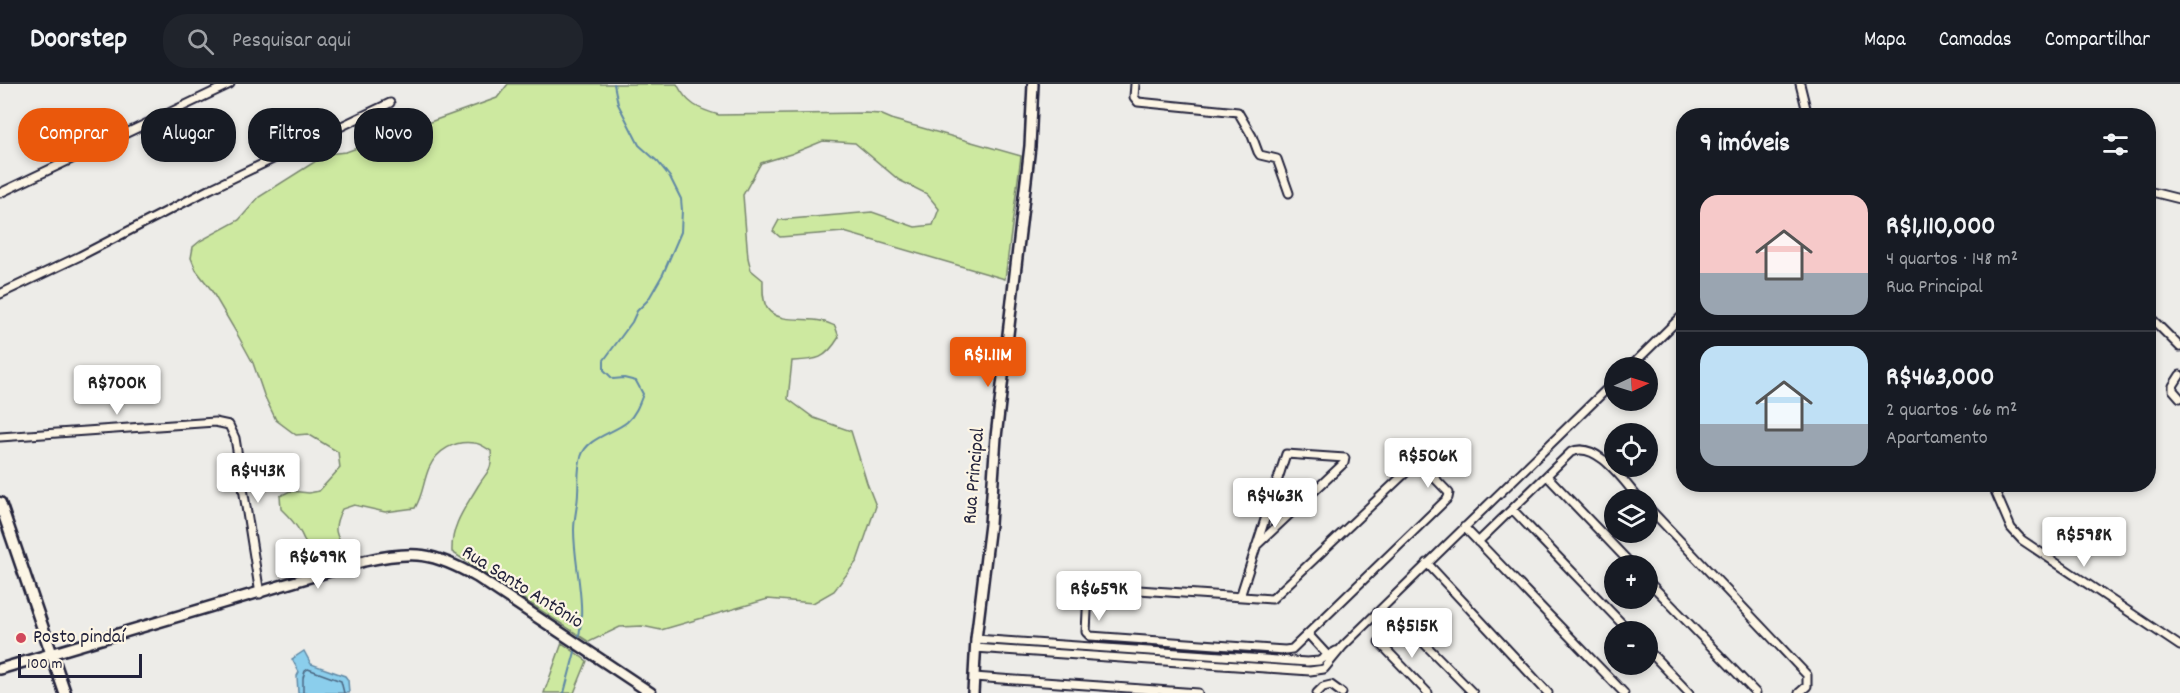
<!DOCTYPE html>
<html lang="pt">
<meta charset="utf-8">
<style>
body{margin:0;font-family:Dekko,sans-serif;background:#20242c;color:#f1f3f6;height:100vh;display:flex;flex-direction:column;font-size:22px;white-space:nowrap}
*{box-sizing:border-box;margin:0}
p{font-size:20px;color:#9ea1a6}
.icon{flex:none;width:33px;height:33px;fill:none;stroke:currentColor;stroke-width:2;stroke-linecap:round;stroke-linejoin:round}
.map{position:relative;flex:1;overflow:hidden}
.panel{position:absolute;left:1676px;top:24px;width:480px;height:384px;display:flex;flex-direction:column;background:#171b24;border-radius:24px;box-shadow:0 3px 9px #0003}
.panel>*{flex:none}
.hud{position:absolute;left:18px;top:24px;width:570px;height:54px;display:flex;gap:12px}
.needle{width:39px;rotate:86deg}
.tools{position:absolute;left:1604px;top:273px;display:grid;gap:12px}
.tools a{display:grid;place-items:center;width:54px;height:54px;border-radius:50%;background:#171b24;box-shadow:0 3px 9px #0003;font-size:30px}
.scale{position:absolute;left:18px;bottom:15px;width:124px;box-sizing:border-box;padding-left:6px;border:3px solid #22223b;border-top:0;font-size:16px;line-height:21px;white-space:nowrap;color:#22223b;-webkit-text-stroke:4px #fcf5e5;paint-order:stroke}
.price{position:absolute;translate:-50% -51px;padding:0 14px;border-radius:6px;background:#fff;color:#222;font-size:20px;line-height:39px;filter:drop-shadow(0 2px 3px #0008)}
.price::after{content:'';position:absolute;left:50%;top:36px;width:18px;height:14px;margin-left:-9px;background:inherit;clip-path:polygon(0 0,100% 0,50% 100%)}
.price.active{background:#ea580c;color:#fff}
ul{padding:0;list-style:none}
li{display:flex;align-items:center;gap:18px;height:150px;padding:0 24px}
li+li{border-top:2px solid #363941}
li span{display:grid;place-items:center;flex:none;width:168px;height:120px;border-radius:18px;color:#555}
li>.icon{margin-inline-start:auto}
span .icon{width:72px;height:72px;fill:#fffc;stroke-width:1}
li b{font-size:26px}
h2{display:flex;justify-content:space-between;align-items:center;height:72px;padding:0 24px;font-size:26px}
.tag{padding:0 21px;border-radius:24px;background:#171b24;box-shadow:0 3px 9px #0003;font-size:21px;line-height:54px}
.tag.active{background:#ea580c;color:#fff}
header{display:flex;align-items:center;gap:36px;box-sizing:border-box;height:84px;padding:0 30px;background:#171b24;border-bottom:2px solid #363941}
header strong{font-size:28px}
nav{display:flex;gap:33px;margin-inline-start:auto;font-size:21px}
.search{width:420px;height:54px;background:#20242c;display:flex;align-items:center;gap:15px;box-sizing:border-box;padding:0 21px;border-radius:24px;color:#9ea1a6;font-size:22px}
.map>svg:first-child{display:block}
</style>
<header>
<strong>Doorstep</strong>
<div class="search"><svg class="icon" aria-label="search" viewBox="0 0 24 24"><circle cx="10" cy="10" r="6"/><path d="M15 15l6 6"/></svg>Pesquisar aqui</div>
<nav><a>Mapa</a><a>Camadas</a><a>Compartilhar</a></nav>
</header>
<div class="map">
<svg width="2180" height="609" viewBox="0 0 2180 609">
<rect width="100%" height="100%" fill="#edece8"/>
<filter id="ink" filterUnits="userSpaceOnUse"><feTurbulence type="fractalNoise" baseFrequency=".0167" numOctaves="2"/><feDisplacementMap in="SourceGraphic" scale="12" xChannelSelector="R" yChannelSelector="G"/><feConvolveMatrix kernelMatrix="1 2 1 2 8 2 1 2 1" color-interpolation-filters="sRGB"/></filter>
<g filter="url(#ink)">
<path fill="#cde9a0" stroke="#78866e" stroke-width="1.5" d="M 508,0 L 677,0 C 687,20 698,25 719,31 L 865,29 L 880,30 L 894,36 L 1021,72 L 1005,195 L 844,148 L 780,153 L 773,147 L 779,136 L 872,128 L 915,143 L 933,141 L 939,125 L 927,110 L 899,96 L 855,59 L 823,57 L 791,70 L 761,79 L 743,111 L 748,174 L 751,186 L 763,196 C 763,205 762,216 767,224 C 777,240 806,233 821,237 C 826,238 830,240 835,242 L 839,253 C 825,276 817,276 792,277 L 788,315 L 814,334 L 851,347 L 867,399 L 876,422 L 857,477 L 834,507 L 813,519 L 768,515 L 661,546 L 642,542 L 620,543 L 589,558 L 452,468 C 451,441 465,424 478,402 C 487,387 493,387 491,367 C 486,364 480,359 474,359 C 455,356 437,366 429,384 C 423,398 423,411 415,424 L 385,428 L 354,421 L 342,425 C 331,446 336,452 348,470 L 311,480 C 306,455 300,443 281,425 L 280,412 L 290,407 L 309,409 L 319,407 L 340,384 L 338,368 L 308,350 L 296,351 L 276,336 L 264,311 L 253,279 L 236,248 L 210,204 L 196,186 L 191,174 L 193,163 L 200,157 L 239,136 L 259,113 L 327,70 L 346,68 L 497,14 Z
M 562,559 L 587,577 L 574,609 L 544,609 Z"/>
<path fill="#8bceec" stroke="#6189a5" stroke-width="1.5" d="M 304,567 L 311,580 L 345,592 L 348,596 L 349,609 L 298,609 L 297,592 L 299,588 L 292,575 Z"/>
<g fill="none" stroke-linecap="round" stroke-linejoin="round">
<path stroke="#4c6782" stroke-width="1.5" d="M 303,609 L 303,594 L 305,587 L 308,585 L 341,597 L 344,609"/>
<path stroke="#6189a5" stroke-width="2" d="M 578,556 C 587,520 574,482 574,446 C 574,433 578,421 578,409 C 579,396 577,386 581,373 C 586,354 614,349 627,338 C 635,331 639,321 643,310 L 636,297 L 624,294 L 613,295 L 604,286 L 604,276 L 632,238 L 637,227 L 648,216 L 663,190 L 681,148 L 682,126 L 681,115 L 670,93 L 658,78 L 639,61 L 618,20 L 614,0
M 564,609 L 576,564"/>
<g stroke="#22223b" stroke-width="11">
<path id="street" d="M 1135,0 L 1134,13 L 1138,18 L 1238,28 L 1252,52 L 1258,68 L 1260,71 L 1277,75 L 1289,109
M 1800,0 L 1808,32
M 2148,107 L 2180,115
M 0,109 L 230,0
M 0,210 L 80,172 L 210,105 L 390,19
M 2148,231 L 2180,263
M 1629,284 L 1683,231
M 2180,291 L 2173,302 L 2173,306 L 2180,314
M 0,353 L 215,338 L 229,341 L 235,354 L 260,510
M 1417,378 L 1419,378 L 1449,409 L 1448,414 L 1292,565 L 1285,566 L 1090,552 L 1086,548 L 1088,508 L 1094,503 L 1272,515 Z
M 1547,392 L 1633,482
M 1992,400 L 2011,444 L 2022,456 L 2180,562
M 1647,422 L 1807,591 L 1807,602 L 1799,609
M 1512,425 L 1630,548
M 1464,443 L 1624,609
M 1478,458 L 1571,368 C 1597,356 1624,398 1640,416
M 1427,479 L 1548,609
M 1647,496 L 1756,609
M 1240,513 L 1286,370 L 1345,374 L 1344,379 L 1256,462
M 1403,538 L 1473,609
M 1308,550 L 1330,574
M 976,555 L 1307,578 L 1319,577 L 1336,567
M 1379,558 L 1428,609
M 975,564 L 1310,587 L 1324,585 L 1343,562 L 1614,298
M 1647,565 L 1689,609
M 974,593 L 1198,609
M 1317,609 L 1323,603 L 1331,601 L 1342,609"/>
</g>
<g stroke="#22223b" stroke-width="14">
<path id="secondary" d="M 0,585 L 364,477 C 414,466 433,468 477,493 L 651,609
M 973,609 L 976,555 L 990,440 L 996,353 L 1030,62 L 1033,0"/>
</g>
<g stroke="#22223b" stroke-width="15">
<path id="primary" d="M 0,419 L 65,609"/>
</g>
<use href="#street" stroke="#fcf5e5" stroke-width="7"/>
<use href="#secondary" stroke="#fcf5e5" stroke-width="9"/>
<use href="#primary" stroke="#fcf5e5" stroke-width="10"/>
</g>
</g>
<circle fill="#d1495b" stroke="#fcf5e5" stroke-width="2" cx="21" cy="554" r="6"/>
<g text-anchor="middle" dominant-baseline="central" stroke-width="4.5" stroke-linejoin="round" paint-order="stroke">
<g font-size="20" fill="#22223b" stroke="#fcf5e5">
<text transform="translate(975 392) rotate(-85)">Rua Principal</text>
<text transform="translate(522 504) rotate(32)">Rua Santo Antônio</text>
</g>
<g font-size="20" fill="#22223b" stroke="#fcf5e5" text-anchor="start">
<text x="33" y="554">Posto pindaí</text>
</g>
</g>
</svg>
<div class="tools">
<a><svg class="needle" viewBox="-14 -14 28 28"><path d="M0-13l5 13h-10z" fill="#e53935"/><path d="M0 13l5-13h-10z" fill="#9ea1a6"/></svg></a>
<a><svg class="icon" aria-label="locate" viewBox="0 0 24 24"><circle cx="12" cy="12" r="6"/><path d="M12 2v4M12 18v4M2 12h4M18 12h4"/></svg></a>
<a><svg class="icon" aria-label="layers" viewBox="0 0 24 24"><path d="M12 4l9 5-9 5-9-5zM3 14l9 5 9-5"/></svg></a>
<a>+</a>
<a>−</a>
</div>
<div class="scale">100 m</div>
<b class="price active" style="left:988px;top:304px">R$1.11M</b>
<b class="price" style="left:117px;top:332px">R$700K</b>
<b class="price" style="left:1428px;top:405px">R$506K</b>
<b class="price" style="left:258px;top:420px">R$443K</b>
<b class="price" style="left:1275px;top:445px">R$463K</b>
<b class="price" style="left:2084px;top:484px">R$598K</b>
<b class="price" style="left:318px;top:506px">R$699K</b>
<b class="price" style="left:1099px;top:538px">R$659K</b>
<b class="price" style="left:1412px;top:575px">R$515K</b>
<div class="hud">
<a class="tag active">Comprar</a>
<a class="tag">Alugar</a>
<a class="tag">Filtros</a>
<a class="tag">Novo</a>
</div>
<section class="panel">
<h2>9 imóveis<svg class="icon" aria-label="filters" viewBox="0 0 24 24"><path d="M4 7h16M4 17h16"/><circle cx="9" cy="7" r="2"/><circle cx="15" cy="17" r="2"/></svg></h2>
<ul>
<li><span style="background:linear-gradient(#f6c9c9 65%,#9aa5b1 0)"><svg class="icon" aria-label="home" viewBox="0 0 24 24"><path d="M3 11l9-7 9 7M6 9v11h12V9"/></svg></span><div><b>R$1,110,000</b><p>4 quartos · 148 m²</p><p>Rua Principal</p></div></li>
<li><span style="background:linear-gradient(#bfe0f5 65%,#9aa5b1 0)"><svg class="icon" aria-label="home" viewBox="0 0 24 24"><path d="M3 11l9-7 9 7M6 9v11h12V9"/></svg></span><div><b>R$463,000</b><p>2 quartos · 66 m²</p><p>Apartamento</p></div></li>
</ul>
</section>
</div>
